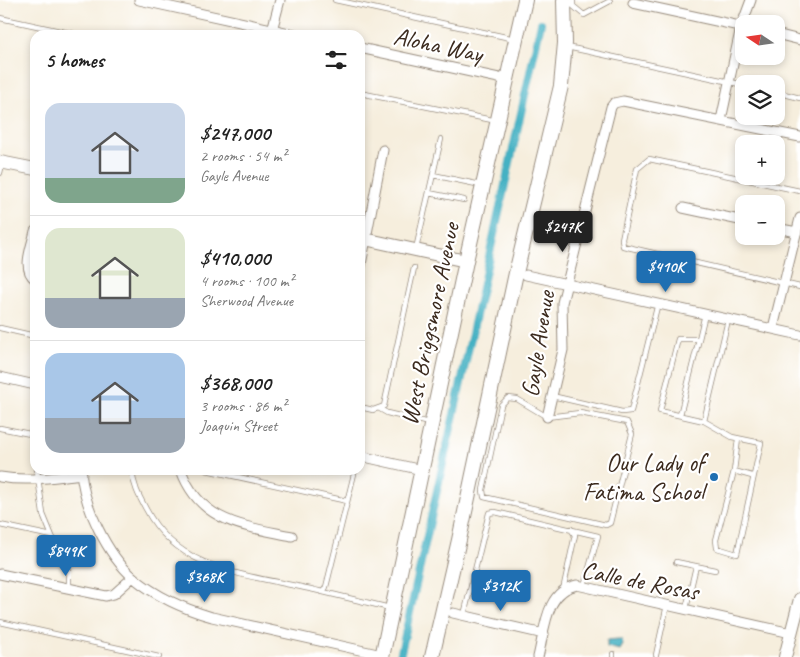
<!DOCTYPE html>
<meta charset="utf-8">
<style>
body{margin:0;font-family:Caveat,sans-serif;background:#f2f2f2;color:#222;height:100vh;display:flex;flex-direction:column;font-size:19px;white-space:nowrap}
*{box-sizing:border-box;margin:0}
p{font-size:16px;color:#767676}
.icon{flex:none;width:28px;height:28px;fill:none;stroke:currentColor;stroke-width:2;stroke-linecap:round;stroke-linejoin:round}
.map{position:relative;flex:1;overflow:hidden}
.drawer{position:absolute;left:30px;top:30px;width:335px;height:445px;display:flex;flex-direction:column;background:#fff;border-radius:15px;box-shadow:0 2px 8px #0003}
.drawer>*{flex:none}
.needle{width:32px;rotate:283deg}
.tools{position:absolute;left:735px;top:15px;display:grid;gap:10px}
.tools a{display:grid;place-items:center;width:50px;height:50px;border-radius:10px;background:#fff;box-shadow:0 2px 8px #0003;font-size:25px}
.price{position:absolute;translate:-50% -42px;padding:0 11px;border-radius:5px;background:#1f6fb2;color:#fff;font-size:16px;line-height:32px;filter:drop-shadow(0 1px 2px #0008)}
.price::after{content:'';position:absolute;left:50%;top:30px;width:15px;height:11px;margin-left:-8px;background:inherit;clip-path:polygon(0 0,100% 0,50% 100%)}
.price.on{background:#222;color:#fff}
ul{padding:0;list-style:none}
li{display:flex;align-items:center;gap:15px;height:125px;padding:0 15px}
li+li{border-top:1px solid #e0e0e0}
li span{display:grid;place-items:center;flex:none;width:140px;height:100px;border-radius:15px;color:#555}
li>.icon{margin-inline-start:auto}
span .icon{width:60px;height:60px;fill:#fffc;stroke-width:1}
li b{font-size:21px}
h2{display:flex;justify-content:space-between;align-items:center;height:60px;padding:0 15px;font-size:21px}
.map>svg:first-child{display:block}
</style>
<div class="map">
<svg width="800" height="657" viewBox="0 0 800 657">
<rect width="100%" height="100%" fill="#fff"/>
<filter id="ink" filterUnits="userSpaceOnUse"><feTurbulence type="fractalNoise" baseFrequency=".02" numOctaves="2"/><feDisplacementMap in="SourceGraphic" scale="10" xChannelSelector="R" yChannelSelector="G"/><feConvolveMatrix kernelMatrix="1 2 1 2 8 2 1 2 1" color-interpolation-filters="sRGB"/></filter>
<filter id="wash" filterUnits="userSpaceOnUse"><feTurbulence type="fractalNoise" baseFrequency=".0096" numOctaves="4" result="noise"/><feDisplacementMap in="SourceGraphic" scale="20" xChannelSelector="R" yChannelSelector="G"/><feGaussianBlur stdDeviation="1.12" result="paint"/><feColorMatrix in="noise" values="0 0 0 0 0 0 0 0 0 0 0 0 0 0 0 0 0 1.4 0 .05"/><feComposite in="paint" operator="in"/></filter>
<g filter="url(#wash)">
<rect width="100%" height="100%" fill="#f6eedd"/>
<path fill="#45b1c3" stroke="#406e70" d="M 618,639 L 622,639 L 623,645 L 620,650 L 607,647 L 607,640 Z"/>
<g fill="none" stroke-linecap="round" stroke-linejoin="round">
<path stroke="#45b1c3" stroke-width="8" d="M 400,657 L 541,23"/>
</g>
</g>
<g filter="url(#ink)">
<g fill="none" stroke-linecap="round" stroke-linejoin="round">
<g stroke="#988c7e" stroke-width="6">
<path id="lane" d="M 335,0 L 515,39
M 573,0 L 573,6 L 584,15 L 610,1
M 0,18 L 79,35
M 567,47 L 744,85
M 776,92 L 800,98
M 360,93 L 497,121
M 0,173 L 2,164
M 433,175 L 481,185
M 800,191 L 649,159 L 637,169 L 622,239 L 623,246 L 800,287
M 429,193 L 464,200
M 416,249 L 441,139
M 705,314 L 699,339 L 678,339 L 660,411 L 704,421 L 732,437 L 761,443 L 737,554 L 717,548 L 716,540 L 734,471 L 738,439
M 0,328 L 35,336
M 552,396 L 622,412 L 631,411 L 658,303
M 508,398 L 517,399 L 547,417 L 580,413 L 627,422 L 632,434 L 610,523 L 606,525 L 484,497 L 483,490 L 501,405 Z
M 360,407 L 373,410 L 384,406 L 414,268
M 380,409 L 387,413 L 429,423
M 680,415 L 699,339
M 704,421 L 728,320
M 0,428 L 35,435 L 35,442
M 132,470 C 133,485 139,496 146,509 C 180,576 259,575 323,592 L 326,587 L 355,470
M 206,470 L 347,501
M 734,471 L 752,476
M 0,525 L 52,536 L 43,514 L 37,470
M 52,536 L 69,570 L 69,588
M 676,562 L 715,570
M 563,590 L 575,535 L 571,529
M 323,592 L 390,608
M 686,609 L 696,566
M 464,615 L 489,513 L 495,512 L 598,536 L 584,586
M 0,622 L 159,657
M 656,655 L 667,605
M 613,657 L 613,654"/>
</g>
<g stroke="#988c7e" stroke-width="11">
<path id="street" d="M 139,0 L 299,35
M 633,3 L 744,27
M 271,34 L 280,0
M 776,34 L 800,40
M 360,48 L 508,80
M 721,120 L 741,27 L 751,0
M 683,208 L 744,221
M 776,228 L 797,232
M 35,231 C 32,246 21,269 35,279
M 360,270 L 383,150
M 526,275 L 800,335
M 773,328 L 800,218
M 0,377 L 35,385
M 547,417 L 563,350 L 562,303 L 611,107 L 614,103 L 623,101 L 800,137
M 360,456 L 422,470
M 81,470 C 83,505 107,555 134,578 C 156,596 184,609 212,617 L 382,655
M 181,470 C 200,523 244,526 292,536
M 0,477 C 28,482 54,477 82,474
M 0,574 L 106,596 L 114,594 L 133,577
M 453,613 L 544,634
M 538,657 C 545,630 545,591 577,585 L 791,633"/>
</g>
<g stroke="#988c7e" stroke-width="14">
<path id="secondary" d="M 0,162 L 35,169
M 360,238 L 466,261
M 785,657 L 800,599"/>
</g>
<g stroke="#988c7e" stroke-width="16">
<path id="primary" d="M 382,657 L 466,261 L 525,0
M 432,657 L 459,540 L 516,273 L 561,86 L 565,43 L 564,0"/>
</g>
<use href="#lane" stroke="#fff" stroke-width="4.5"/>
<use href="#street" stroke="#fff" stroke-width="9"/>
<use href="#secondary" stroke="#fff" stroke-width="12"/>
<use href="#primary" stroke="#fff" stroke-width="14"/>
</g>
</g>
<circle fill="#1f6fb2" stroke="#fff" stroke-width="2" cx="714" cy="477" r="5"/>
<g text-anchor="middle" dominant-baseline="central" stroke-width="4.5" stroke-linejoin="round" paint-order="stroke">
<g font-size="25" fill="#3b2a1e" stroke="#fff">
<text transform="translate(438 45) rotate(12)">Aloha Way</text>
<text transform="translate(430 324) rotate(-78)">West Briggsmore Avenue</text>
<text transform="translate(538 344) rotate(-81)">Gayle Avenue</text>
<text transform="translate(640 581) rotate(11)">Calle de Rosas</text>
</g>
<g font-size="25" fill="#3b2a1e" stroke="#fff" text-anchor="end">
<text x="704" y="463">Our Lady of<tspan x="704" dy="29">Fatima School</tspan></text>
</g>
</g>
</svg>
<div class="tools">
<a><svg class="needle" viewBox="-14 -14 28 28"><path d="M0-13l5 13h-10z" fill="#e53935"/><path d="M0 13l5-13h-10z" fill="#767676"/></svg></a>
<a><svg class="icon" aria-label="layers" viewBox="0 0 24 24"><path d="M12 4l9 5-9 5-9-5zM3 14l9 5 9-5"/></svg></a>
<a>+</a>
<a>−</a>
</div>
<b class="price on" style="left:563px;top:253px">$247K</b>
<b class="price" style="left:666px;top:293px">$410K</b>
<b class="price" style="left:66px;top:577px">$849K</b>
<b class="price" style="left:205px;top:603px">$368K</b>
<b class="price" style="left:501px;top:612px">$312K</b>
<section class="drawer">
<h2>5 homes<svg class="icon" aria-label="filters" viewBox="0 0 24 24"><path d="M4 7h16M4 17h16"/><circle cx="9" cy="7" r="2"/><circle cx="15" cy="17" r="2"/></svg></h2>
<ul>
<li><span style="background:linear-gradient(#c9d6e8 75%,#7fa58c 0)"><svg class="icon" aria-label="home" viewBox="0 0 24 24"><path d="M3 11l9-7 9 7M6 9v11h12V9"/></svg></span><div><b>$247,000</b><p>2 rooms · 54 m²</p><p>Gayle Avenue</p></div></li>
<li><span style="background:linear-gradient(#dfe7d0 70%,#9aa5b1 0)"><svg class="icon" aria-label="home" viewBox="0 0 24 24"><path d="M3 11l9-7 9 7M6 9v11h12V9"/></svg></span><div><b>$410,000</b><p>4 rooms · 100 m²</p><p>Sherwood Avenue</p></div></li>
<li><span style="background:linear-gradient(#a9c7e8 65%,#9aa5b1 0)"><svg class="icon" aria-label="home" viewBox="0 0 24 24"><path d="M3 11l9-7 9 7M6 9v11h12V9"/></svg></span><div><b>$368,000</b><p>3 rooms · 86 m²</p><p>Joaquin Street</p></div></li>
</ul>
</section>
</div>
